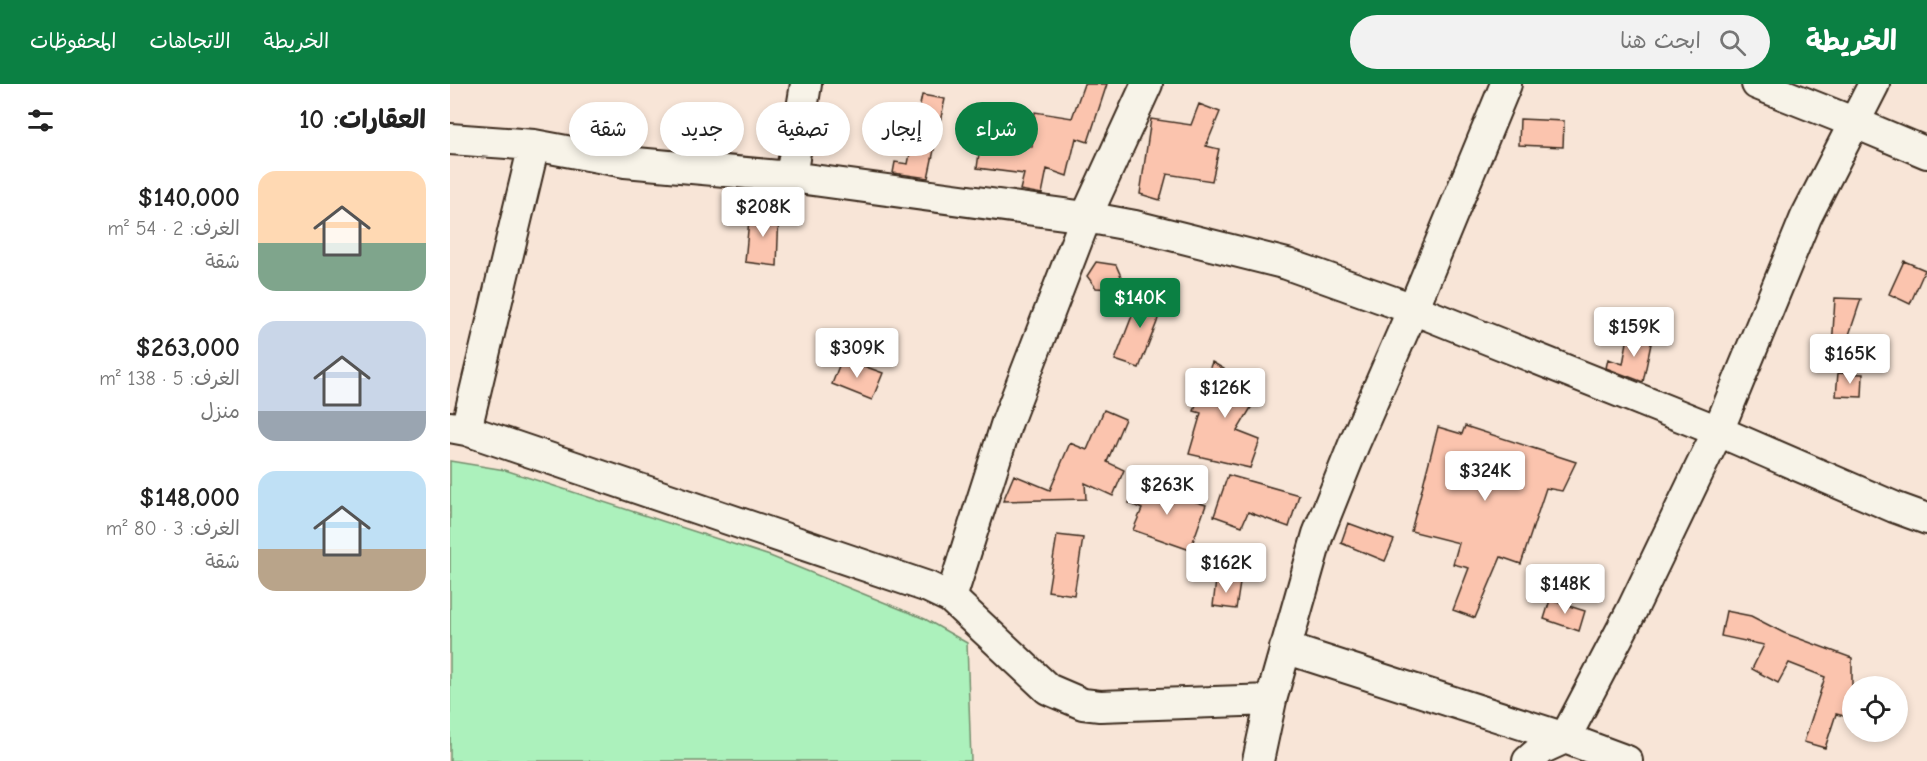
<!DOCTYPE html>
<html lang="ar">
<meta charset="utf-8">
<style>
body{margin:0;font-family:"Comic Neue","Playpen Sans Arabic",sans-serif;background:#f2f2f2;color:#222;direction:rtl;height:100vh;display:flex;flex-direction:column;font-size:22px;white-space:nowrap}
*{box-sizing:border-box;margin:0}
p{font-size:20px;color:#767676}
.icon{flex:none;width:33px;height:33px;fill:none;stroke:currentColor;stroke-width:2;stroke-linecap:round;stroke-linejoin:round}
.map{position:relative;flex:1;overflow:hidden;direction:ltr}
.panel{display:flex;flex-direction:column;background:#fff;width:450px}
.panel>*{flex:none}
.hud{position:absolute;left:18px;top:18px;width:570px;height:54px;direction:rtl;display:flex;gap:12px}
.controls{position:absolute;left:1392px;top:592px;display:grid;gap:12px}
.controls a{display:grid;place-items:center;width:66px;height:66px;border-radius:50%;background:#fff;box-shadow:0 3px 9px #0003;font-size:30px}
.price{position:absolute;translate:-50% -51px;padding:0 14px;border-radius:6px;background:#fff;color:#222;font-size:20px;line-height:39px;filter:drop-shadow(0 2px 3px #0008)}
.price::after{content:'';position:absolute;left:50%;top:36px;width:18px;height:14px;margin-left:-9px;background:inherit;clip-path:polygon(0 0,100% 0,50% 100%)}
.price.current{background:#0b8043;color:#fff}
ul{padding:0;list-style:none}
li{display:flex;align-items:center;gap:18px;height:150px;padding:0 24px}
li span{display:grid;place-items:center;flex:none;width:168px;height:120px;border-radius:18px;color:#555}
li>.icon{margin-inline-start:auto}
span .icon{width:72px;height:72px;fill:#fffc;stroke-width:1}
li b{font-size:26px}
h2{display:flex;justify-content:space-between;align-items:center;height:72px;padding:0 24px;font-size:26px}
.pill{padding:0 21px;border-radius:27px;background:#fff;box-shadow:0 3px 9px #0003;font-size:21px;line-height:54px}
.pill.current{background:#0b8043;color:#fff}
header{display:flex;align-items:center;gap:36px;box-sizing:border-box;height:84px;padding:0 30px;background:#0b8043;color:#fff}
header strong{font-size:28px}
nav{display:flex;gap:33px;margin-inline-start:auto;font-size:21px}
.search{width:420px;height:54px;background:#f2f2f2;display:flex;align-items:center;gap:15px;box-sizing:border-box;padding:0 21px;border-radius:33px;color:#767676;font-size:22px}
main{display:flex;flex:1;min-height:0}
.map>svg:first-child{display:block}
</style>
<header>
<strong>الخريطة</strong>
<div class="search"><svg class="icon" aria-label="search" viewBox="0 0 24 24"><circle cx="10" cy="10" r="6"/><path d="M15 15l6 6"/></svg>ابحث هنا</div>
<nav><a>الخريطة</a><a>الاتجاهات</a><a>المحفوظات</a></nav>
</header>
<main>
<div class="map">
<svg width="1477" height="677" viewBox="0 0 1477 677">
<rect width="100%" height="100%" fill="#f8e5d7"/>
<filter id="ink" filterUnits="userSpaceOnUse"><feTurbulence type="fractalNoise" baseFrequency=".0167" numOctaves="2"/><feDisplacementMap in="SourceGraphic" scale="12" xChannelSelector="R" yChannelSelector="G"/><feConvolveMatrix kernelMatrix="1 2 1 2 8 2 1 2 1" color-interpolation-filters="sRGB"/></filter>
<g filter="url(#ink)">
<path fill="#acf1bc" stroke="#748e6d" stroke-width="1.5" d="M 0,377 L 55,386 L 320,472 L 475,535 L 517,559 L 521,677 L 0,677 Z"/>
<path fill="#fbc4ae" stroke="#3b2a1e" stroke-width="1.5" d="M 634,0 L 657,0 L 638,58 L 626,54 L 617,92 L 597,85 L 592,110 L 570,106 L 574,90 L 527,84 L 530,62 L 582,63 L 585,28 L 622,34 Z
M 472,11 L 495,15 L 478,94 L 443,89 L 445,78 L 458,80 Z
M 749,20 L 770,28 L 756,62 L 769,65 L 762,97 L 717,90 L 710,116 L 690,110 L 701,35 L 741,41 Z
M 225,35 L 271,39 L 267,69 L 225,63 Z
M 1070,35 L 1114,37 L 1113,63 L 1069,61 Z
M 300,125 L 329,128 L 327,182 L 295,178 Z
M 1454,177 L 1475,186 L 1460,220 L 1439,210 Z
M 646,178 L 666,181 L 677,206 L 646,204 L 637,192 Z
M 692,206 L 714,212 L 707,238 L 689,284 L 665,276 Z
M 1385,214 L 1411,215 L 1388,284 L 1381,283 Z
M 1179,247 L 1202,255 L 1193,298 L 1156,284 L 1158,275 L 1173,280 Z
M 392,274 L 433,289 L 422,316 L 382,300 Z
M 762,278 L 811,307 L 787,347 L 810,356 L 800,384 L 739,370 L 751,329 L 744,327 Z
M 1388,289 L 1413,290 L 1412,313 L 1386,312 Z
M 654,326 L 675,335 L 657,378 L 674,386 L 663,412 L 635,399 L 636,415 L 553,417 L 564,391 L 600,406 L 620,359 L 637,366 Z
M 1015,342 L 1126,378 L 1112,407 L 1096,404 L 1071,480 L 1051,473 L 1025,534 L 1003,526 L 1019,484 L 1003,480 L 1009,459 L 961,447 L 988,343 L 1012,350 Z
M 778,391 L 849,411 L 839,443 L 798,428 L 792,442 L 764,432 Z
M 690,400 L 756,421 L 740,466 L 683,446 L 692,425 L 679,419 Z
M 898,439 L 944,456 L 935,477 L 891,459 Z
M 607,451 L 633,454 L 624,511 L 598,507 Z
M 766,496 L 790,499 L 786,525 L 763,522 Z
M 1100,516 L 1135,527 L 1129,547 L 1094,535 Z
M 1276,527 L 1301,532 L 1334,549 L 1402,574 L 1402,634 L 1386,630 L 1375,664 L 1354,658 L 1375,593 L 1339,579 L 1328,599 L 1302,585 L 1314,561 L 1271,552 Z"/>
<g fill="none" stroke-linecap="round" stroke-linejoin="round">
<g stroke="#3b2a1e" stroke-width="34">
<path id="street" d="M 1307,0 L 1403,38 L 1477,69
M 0,55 L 84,61 L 175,78 L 341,93 L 636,133 L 685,142 L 837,180 L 963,225 L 1268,347 L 1444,423 L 1477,435
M 341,93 L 356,0
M 0,343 L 16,346 L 478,503 L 501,514 L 598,605 L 633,620 L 650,622 L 821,616
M 16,346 L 84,61
M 501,514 L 557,338 L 636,133 L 697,0
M 835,564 L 1115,654 L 1177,677
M 808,677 L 821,616 L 868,450 L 904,360 L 963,225 L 1056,0
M 1078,677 L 1093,664 L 1115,654 L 1181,528 L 1268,347 L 1356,133 L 1424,0"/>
</g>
<use href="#street" stroke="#f7f3e8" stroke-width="30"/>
</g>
</g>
</svg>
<div class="controls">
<a><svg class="icon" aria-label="locate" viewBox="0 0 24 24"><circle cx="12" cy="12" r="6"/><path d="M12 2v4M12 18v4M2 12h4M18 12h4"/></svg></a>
</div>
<b class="price" style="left:313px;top:154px">$208K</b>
<b class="price current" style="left:690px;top:245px">$140K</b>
<b class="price" style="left:1184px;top:274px">$159K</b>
<b class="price" style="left:407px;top:295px">$309K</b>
<b class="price" style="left:1400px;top:301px">$165K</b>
<b class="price" style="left:775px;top:335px">$126K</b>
<b class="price" style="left:1035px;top:418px">$324K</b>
<b class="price" style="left:717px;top:432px">$263K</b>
<b class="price" style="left:776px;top:510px">$162K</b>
<b class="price" style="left:1115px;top:531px">$148K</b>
<div class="hud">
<a class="pill current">شراء</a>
<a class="pill">إيجار</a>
<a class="pill">تصفية</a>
<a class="pill">جديد</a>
<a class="pill">شقة</a>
</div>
</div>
<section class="panel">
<h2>العقارات: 10<svg class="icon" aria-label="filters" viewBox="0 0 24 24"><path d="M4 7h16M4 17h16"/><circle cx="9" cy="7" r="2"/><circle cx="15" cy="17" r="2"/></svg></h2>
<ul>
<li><span style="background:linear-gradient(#ffd9b3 60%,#7fa58c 0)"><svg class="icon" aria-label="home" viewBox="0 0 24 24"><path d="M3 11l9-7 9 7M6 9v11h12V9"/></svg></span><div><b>$140,000</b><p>الغرف: 2 · 54 m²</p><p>شقة</p></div></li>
<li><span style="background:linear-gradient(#c9d6e8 75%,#9aa5b1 0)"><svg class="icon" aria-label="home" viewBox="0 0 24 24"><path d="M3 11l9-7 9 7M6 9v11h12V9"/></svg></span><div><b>$263,000</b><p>الغرف: 5 · 138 m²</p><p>منزل</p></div></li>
<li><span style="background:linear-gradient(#bfe0f5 65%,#b9a48a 0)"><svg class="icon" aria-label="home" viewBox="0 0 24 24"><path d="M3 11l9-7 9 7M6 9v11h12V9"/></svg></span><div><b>$148,000</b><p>الغرف: 3 · 80 m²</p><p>شقة</p></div></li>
</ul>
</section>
</main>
